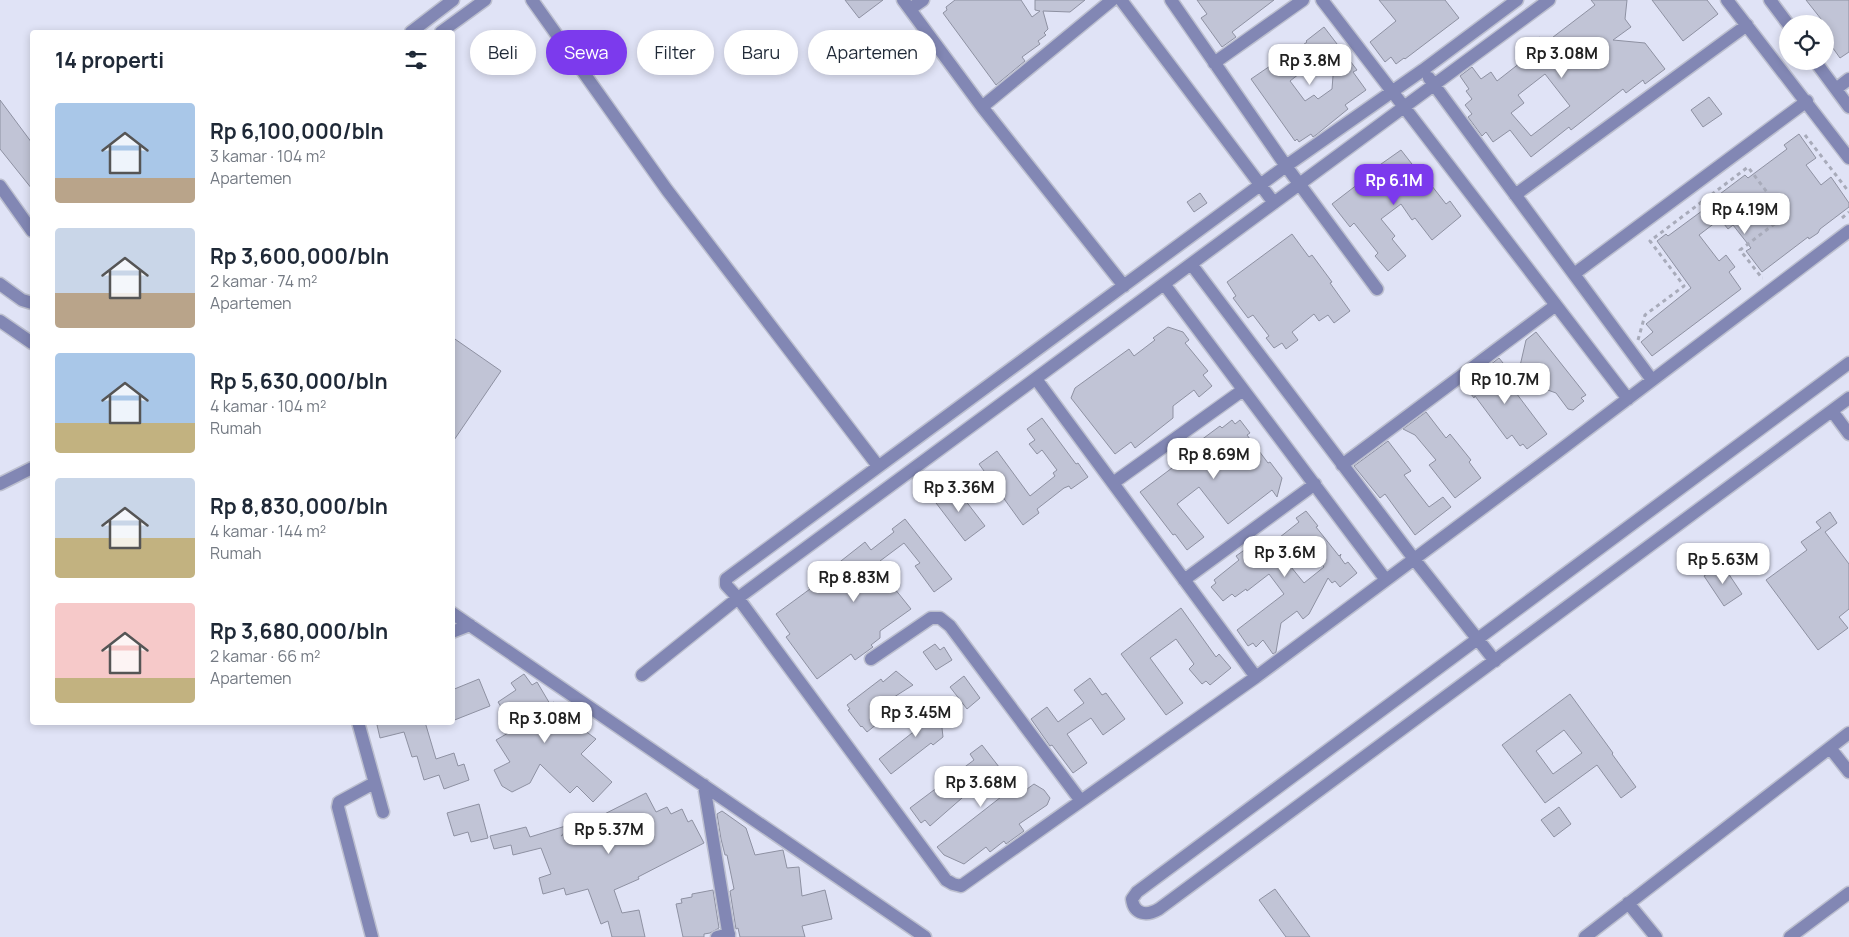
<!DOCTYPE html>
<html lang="id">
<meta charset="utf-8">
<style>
body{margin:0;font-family:Manrope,sans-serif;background:#f6f6f7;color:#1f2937;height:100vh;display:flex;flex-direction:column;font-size:19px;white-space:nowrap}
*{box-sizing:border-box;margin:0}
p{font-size:16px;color:#747a83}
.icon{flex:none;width:28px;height:28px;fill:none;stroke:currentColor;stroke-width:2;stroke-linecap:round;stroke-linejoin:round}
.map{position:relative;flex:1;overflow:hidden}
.details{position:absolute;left:30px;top:30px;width:425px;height:695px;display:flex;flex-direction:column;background:#fff;border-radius:5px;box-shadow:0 2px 8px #0003}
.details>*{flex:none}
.banner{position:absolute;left:470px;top:30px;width:475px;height:45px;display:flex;gap:10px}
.buttons{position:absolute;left:1779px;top:15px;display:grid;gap:10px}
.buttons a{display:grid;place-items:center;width:55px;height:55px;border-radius:50%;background:#fff;box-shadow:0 2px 8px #0003;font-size:25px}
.price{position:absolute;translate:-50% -42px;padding:0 11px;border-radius:10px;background:#fff;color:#222;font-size:16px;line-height:32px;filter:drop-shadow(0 1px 2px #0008)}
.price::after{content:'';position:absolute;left:50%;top:30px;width:15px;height:11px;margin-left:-8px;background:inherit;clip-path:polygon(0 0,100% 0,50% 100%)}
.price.current{background:#7c3aed;color:#fff}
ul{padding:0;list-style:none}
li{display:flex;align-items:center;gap:15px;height:125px;padding:0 25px}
li span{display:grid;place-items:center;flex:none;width:140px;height:100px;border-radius:5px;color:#555}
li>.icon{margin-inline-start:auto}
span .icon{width:60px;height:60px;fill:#fffc;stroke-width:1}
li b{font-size:21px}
h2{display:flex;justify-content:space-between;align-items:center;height:60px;padding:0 25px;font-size:21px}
.pill{padding:0 18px;border-radius:22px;background:#fff;box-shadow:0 2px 8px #0003;font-size:18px;line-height:45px}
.pill.current{background:#7c3aed;color:#fff}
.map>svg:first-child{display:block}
</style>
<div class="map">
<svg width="1849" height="937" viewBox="0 0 1849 937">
<rect width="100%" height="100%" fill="#e0e3f6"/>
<path fill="#c1c4d6" stroke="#8e91a2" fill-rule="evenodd" d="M 845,0 L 883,0 L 859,18 Z
M 955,0 L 1021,0 L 1032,17 L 1040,11 L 1035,10 L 1035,0 L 1085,0 L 1070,12 L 1043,11 L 1048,29 L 1044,33 L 1046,35 L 1038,41 L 1040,44 L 1022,57 L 1025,61 L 996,85 L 943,13 L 947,10 L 946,7 Z
M 1197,0 L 1274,0 L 1232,32 L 1236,37 L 1222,47 L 1201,18 L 1207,14 Z
M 1379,0 L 1445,0 L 1459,18 L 1405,59 L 1404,58 L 1396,64 L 1391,57 L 1385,62 L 1370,42 L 1396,21 Z
M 1591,0 L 1627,0 L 1625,19 L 1631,27 L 1613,40 L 1645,43 L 1665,69 L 1645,84 L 1643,80 L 1626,93 L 1623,89 L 1571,130 L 1569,127 L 1531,157 L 1510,130 L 1493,142 L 1486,132 L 1482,136 L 1468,117 L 1472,114 L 1465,105 L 1472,99 L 1466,91 L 1469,89 L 1460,76 L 1472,67 L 1481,79 L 1491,72 L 1497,81 L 1534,52 L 1529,45 L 1540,37 L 1544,44 L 1595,5 ZM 1545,74 L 1570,106 L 1531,136 L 1511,113 L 1524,103 L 1518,95 Z
M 1652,0 L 1707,0 L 1718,14 L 1683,41 Z
M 1806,0 L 1849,0 L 1849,52 L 1840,58 L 1825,37 L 1825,24 Z
M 1324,27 L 1357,70 L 1353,72 L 1366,90 L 1345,105 L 1348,109 L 1316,135 L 1313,137 L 1311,134 L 1299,142 L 1297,139 L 1295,141 L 1251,79 L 1273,64 L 1274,66 L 1307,42 L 1306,41 ZM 1322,62 L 1333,76 L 1332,89 L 1318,99 L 1314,95 L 1305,101 L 1290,81 L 1313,63 L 1316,67 Z
M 1709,97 L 1722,114 L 1703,127 L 1691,110 Z
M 0,100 L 32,143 L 32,189 L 0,149 Z
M 1799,134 L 1816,158 L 1806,165 L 1821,185 L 1831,177 L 1849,203 L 1849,207 L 1820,229 L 1818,233 L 1809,239 L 1808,237 L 1762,272 L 1746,251 L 1751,248 L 1733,225 L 1728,229 L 1720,219 L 1699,235 L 1719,261 L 1726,255 L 1735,267 L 1729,272 L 1741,289 L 1652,356 L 1641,342 L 1653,332 L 1646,324 L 1691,288 L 1657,241 L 1666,234 L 1668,236 L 1710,205 L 1708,203 L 1745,175 L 1748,178 L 1787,149 L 1784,145 Z
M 1401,150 L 1419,173 L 1421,172 L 1446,204 L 1450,201 L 1461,216 L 1432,240 L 1415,218 L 1412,220 L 1401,204 L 1381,219 L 1395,236 L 1392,239 L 1406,256 L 1388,271 L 1375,256 L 1378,253 L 1354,223 L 1350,227 L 1332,204 L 1375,171 L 1374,169 Z
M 1200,193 L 1207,203 L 1194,212 L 1187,202 Z
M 1292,234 L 1309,257 L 1312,255 L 1332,282 L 1330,283 L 1350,311 L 1334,323 L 1328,315 L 1319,321 L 1314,314 L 1292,332 L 1298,340 L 1286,349 L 1282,343 L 1274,348 L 1266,338 L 1269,336 L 1253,315 L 1248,318 L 1233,298 L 1236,296 L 1227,282 Z
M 1168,327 L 1183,332 L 1189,340 L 1185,343 L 1208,371 L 1203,375 L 1212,386 L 1199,397 L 1194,390 L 1173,406 L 1173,418 L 1135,448 L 1131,442 L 1115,454 L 1071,398 L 1075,388 L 1129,349 L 1134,356 L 1155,340 L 1153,338 Z
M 1536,332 L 1586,395 L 1581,398 L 1584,401 L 1573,410 L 1568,409 L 1556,393 L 1517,379 L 1526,340 Z
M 452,337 L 501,371 L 452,443 Z
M 1499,358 L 1515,378 L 1501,373 L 1547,434 L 1527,449 L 1523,444 L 1520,446 L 1512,435 L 1507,439 L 1475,396 L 1474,398 L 1464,385 Z
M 1426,412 L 1446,438 L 1450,434 L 1471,460 L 1469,462 L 1481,478 L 1455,498 L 1429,465 L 1436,460 L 1415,435 L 1403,429 Z
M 1042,418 L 1076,464 L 1078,463 L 1088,477 L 1071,489 L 1069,486 L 1064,488 L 1037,509 L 1039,513 L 1023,525 L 979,464 L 997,451 L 1030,496 L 1055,476 L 1053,473 L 1057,470 L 1042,450 L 1037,454 L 1029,444 L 1035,440 L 1027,429 Z
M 1232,420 L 1235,424 L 1240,420 L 1250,433 L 1247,435 L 1268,463 L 1270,462 L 1282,478 L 1277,497 L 1272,490 L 1228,524 L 1199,487 L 1177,504 L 1204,537 L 1187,550 L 1175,534 L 1173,535 L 1140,492 L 1180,462 L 1178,459 L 1193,446 L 1220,426 L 1222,428 Z
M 1388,441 L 1411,471 L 1404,475 L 1429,507 L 1443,497 L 1451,507 L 1415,535 L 1385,494 L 1380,498 L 1354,466 Z
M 949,488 L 953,493 L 961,488 L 968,498 L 965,500 L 985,526 L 965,541 L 933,499 Z
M 1306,511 L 1318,526 L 1316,527 L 1339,556 L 1341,554 L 1340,557 L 1345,564 L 1348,562 L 1357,573 L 1340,587 L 1335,581 L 1332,583 L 1328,578 L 1309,614 L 1303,619 L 1297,611 L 1281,623 L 1276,652 L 1273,654 L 1263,640 L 1256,647 L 1253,643 L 1248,646 L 1237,630 L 1284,594 L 1269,574 L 1247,591 L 1246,589 L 1235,597 L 1232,594 L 1223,601 L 1211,587 L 1216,583 L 1214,580 L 1239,560 L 1236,556 L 1250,546 L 1254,551 L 1266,541 L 1268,545 L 1274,540 L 1275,541 L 1299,522 L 1296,518 ZM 1308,546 L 1324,567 L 1304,583 L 1287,562 Z
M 1830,512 L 1837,523 L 1825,532 L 1849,564 L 1849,609 L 1839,617 L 1848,628 L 1818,650 L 1766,580 L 1807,550 L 1801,542 L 1821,528 L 1816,522 Z
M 905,519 L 952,579 L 934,592 L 915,566 L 920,563 L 904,543 L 880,561 L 883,564 L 878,568 L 911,609 L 880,631 L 880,638 L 871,645 L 873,647 L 855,660 L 851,654 L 817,679 L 786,637 L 790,634 L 776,614 L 810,589 L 808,587 L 865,542 L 871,550 L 894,532 L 892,529 Z
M 1722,564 L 1742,594 L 1724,606 L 1704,576 Z
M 1181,608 L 1216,657 L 1219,654 L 1231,668 L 1210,685 L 1206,681 L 1202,684 L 1189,669 L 1194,664 L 1176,639 L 1150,658 L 1183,703 L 1166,715 L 1121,654 Z
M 935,644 L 940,650 L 944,647 L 952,660 L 936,670 L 923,652 Z
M 896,671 L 913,685 L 891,699 L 895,704 L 873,719 L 877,724 L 867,732 L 862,726 L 861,727 L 848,710 L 850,709 L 847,705 L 881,679 L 883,682 Z
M 524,674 L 532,685 L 537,682 L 550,704 L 554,702 L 560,712 L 596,739 L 581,754 L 612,782 L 593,802 L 577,786 L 570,793 L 540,764 L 530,783 L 512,792 L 502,786 L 494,770 L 510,762 L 496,740 L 515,729 L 498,702 L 516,690 L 511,683 Z
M 964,676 L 980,698 L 967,709 L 950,687 Z
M 1090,678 L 1102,695 L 1106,693 L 1125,719 L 1103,735 L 1091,718 L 1067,734 L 1087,763 L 1073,773 L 1052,745 L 1050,746 L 1031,719 L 1047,707 L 1058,722 L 1084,703 L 1074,690 Z
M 479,679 L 490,706 L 452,721 L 452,690 Z
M 1570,694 L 1613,753 L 1612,754 L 1636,787 L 1621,798 L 1597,765 L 1545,803 L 1502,745 ZM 1564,730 L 1582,753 L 1553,774 L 1536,751 Z
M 930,701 L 947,723 L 942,728 L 943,737 L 933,745 L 931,743 L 891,774 L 879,759 L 921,726 L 912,715 Z
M 387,722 L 425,722 L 436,759 L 454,753 L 458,766 L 464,764 L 469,780 L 444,789 L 439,775 L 424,780 L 417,756 L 412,757 L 404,732 L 380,738 L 377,725 Z
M 982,745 L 1020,794 L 1034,784 L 1044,790 L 1050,798 L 1047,805 L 1019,824 L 1024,831 L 1006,844 L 1004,841 L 990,852 L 986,847 L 964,864 L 944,855 L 937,847 L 1001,797 L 986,777 L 930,826 L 925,820 L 921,823 L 910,808 L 974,760 L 970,754 Z
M 646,793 L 656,812 L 667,807 L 671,814 L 682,809 L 688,822 L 692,820 L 704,843 L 638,877 L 639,879 L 614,890 L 622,913 L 639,910 L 645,937 L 612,937 L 608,921 L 601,924 L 588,889 L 566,895 L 564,888 L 543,894 L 539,878 L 551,874 L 541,848 L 513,855 L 511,845 L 494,849 L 490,836 L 526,827 L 530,837 L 572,824 L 561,836 Z
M 479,804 L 488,838 L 471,842 L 468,832 L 454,836 L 447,813 Z
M 1559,807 L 1571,824 L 1554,837 L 1541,820 Z
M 722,811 L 746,828 L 755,855 L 783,850 L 787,868 L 799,867 L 802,896 L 825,890 L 832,919 L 802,926 L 805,937 L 740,937 L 738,928 L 736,929 L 730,891 L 734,889 L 727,855 L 725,855 L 721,839 L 717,814 Z
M 1275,889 L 1310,937 L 1286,937 L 1259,900 Z
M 713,890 L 719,928 L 710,933 L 704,934 L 704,937 L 683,937 L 676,904 L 682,903 L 681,899 L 692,897 L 692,894 Z"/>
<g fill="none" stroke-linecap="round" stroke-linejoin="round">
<g stroke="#bcbfcf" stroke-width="15">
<path id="minor" d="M 532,0 L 667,190 L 878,466
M 903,0 L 982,107 L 1124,286
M 1121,0 L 1274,203
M 1171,0 L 1286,166 L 1377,289
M 1322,0 L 1628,399
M 1517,0 L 1423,70 L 1286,166 L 726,579 L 726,585 L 738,598 L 946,880 L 953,884 L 961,886 L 1256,677 L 1555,454 L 1849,231
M 1727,0 L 1849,158
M 1770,0 L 1788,24
M 910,9 L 923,0
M 411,32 L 453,0
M 441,32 L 485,0
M 1815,61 L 1849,107
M 1214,63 L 1303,0
M 1429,78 L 1652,380
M 1836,89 L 1849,79
M 982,107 L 1112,0
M 0,186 L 32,231
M 1515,195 L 1747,25
M 1191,264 L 1414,559 L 1495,661
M 1574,274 L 1807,101
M 0,284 L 22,300 L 32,303
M 1164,284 L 1386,580
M 0,321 L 32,343
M 1849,363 L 1137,892 L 1132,899 C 1134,915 1147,916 1159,909 L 1849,398
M 1036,379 L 1256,677
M 1832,411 L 1849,434
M 1342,465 L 1556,305
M 1113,483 L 1243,390
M 0,484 L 32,468
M 1184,580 L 1315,484
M 452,613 L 925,937
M 452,632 L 470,625
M 871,659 L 931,618 L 940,618 L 950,626 L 1081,801
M 642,675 L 738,598 L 1549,0
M 358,722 L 383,812
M 1830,748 L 1849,772
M 704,785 L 729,937
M 1628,903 L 1656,937
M 372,937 L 338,807 L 339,802 L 374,783
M 717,937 L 729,934
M 1585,937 L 1849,733
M 1790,937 L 1849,893"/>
</g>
<path stroke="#a8abba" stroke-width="3" stroke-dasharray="4 4" stroke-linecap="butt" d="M 1805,135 L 1849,192
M 1842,218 L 1849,212
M 1638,340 L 1645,315 L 1684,286 L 1650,241 L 1748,167 L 1785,216 L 1740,250 L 1762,278 L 1763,278"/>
<use href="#minor" stroke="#8287b4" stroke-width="12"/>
</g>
</svg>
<div class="buttons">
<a><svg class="icon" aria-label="locate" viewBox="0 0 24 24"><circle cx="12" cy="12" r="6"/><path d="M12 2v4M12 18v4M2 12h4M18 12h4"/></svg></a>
</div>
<b class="price" style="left:1562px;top:79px">Rp 3.08M</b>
<b class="price" style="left:1310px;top:86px">Rp 3.8M</b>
<b class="price current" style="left:1394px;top:206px">Rp 6.1M</b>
<b class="price" style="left:1745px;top:235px">Rp 4.19M</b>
<b class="price" style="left:1505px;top:405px">Rp 10.7M</b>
<b class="price" style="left:1214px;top:480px">Rp 8.69M</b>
<b class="price" style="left:959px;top:513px">Rp 3.36M</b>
<b class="price" style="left:1285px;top:578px">Rp 3.6M</b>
<b class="price" style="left:1723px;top:585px">Rp 5.63M</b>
<b class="price" style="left:854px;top:603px">Rp 8.83M</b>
<b class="price" style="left:916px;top:738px">Rp 3.45M</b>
<b class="price" style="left:545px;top:744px">Rp 3.08M</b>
<b class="price" style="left:981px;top:808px">Rp 3.68M</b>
<b class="price" style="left:609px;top:855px">Rp 5.37M</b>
<div class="banner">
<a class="pill">Beli</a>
<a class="pill current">Sewa</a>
<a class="pill">Filter</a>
<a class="pill">Baru</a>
<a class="pill">Apartemen</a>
</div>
<section class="details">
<h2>14 properti<svg class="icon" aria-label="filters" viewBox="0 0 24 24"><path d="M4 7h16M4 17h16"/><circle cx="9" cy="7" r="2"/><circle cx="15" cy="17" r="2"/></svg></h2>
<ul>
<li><span style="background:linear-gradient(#a9c7e8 75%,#b9a48a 0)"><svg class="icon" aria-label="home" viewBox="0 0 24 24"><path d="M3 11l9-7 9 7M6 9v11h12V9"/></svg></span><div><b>Rp 6,100,000/bln</b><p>3 kamar · 104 m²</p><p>Apartemen</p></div></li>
<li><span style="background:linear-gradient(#c9d6e8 65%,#b9a48a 0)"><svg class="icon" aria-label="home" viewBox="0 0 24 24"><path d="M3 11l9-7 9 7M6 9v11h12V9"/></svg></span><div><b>Rp 3,600,000/bln</b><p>2 kamar · 74 m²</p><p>Apartemen</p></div></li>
<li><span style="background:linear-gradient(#a9c7e8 70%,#c2b280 0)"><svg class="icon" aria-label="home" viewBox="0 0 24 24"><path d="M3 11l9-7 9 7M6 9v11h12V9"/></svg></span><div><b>Rp 5,630,000/bln</b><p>4 kamar · 104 m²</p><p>Rumah</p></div></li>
<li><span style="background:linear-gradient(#c9d6e8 60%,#c2b280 0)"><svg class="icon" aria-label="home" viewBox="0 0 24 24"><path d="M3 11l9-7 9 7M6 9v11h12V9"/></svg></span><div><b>Rp 8,830,000/bln</b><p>4 kamar · 144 m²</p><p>Rumah</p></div></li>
<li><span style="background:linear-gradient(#f6c9c9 75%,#c2b280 0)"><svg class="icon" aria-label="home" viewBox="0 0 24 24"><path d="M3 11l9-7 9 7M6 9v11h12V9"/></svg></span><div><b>Rp 3,680,000/bln</b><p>2 kamar · 66 m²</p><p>Apartemen</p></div></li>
</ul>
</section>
</div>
